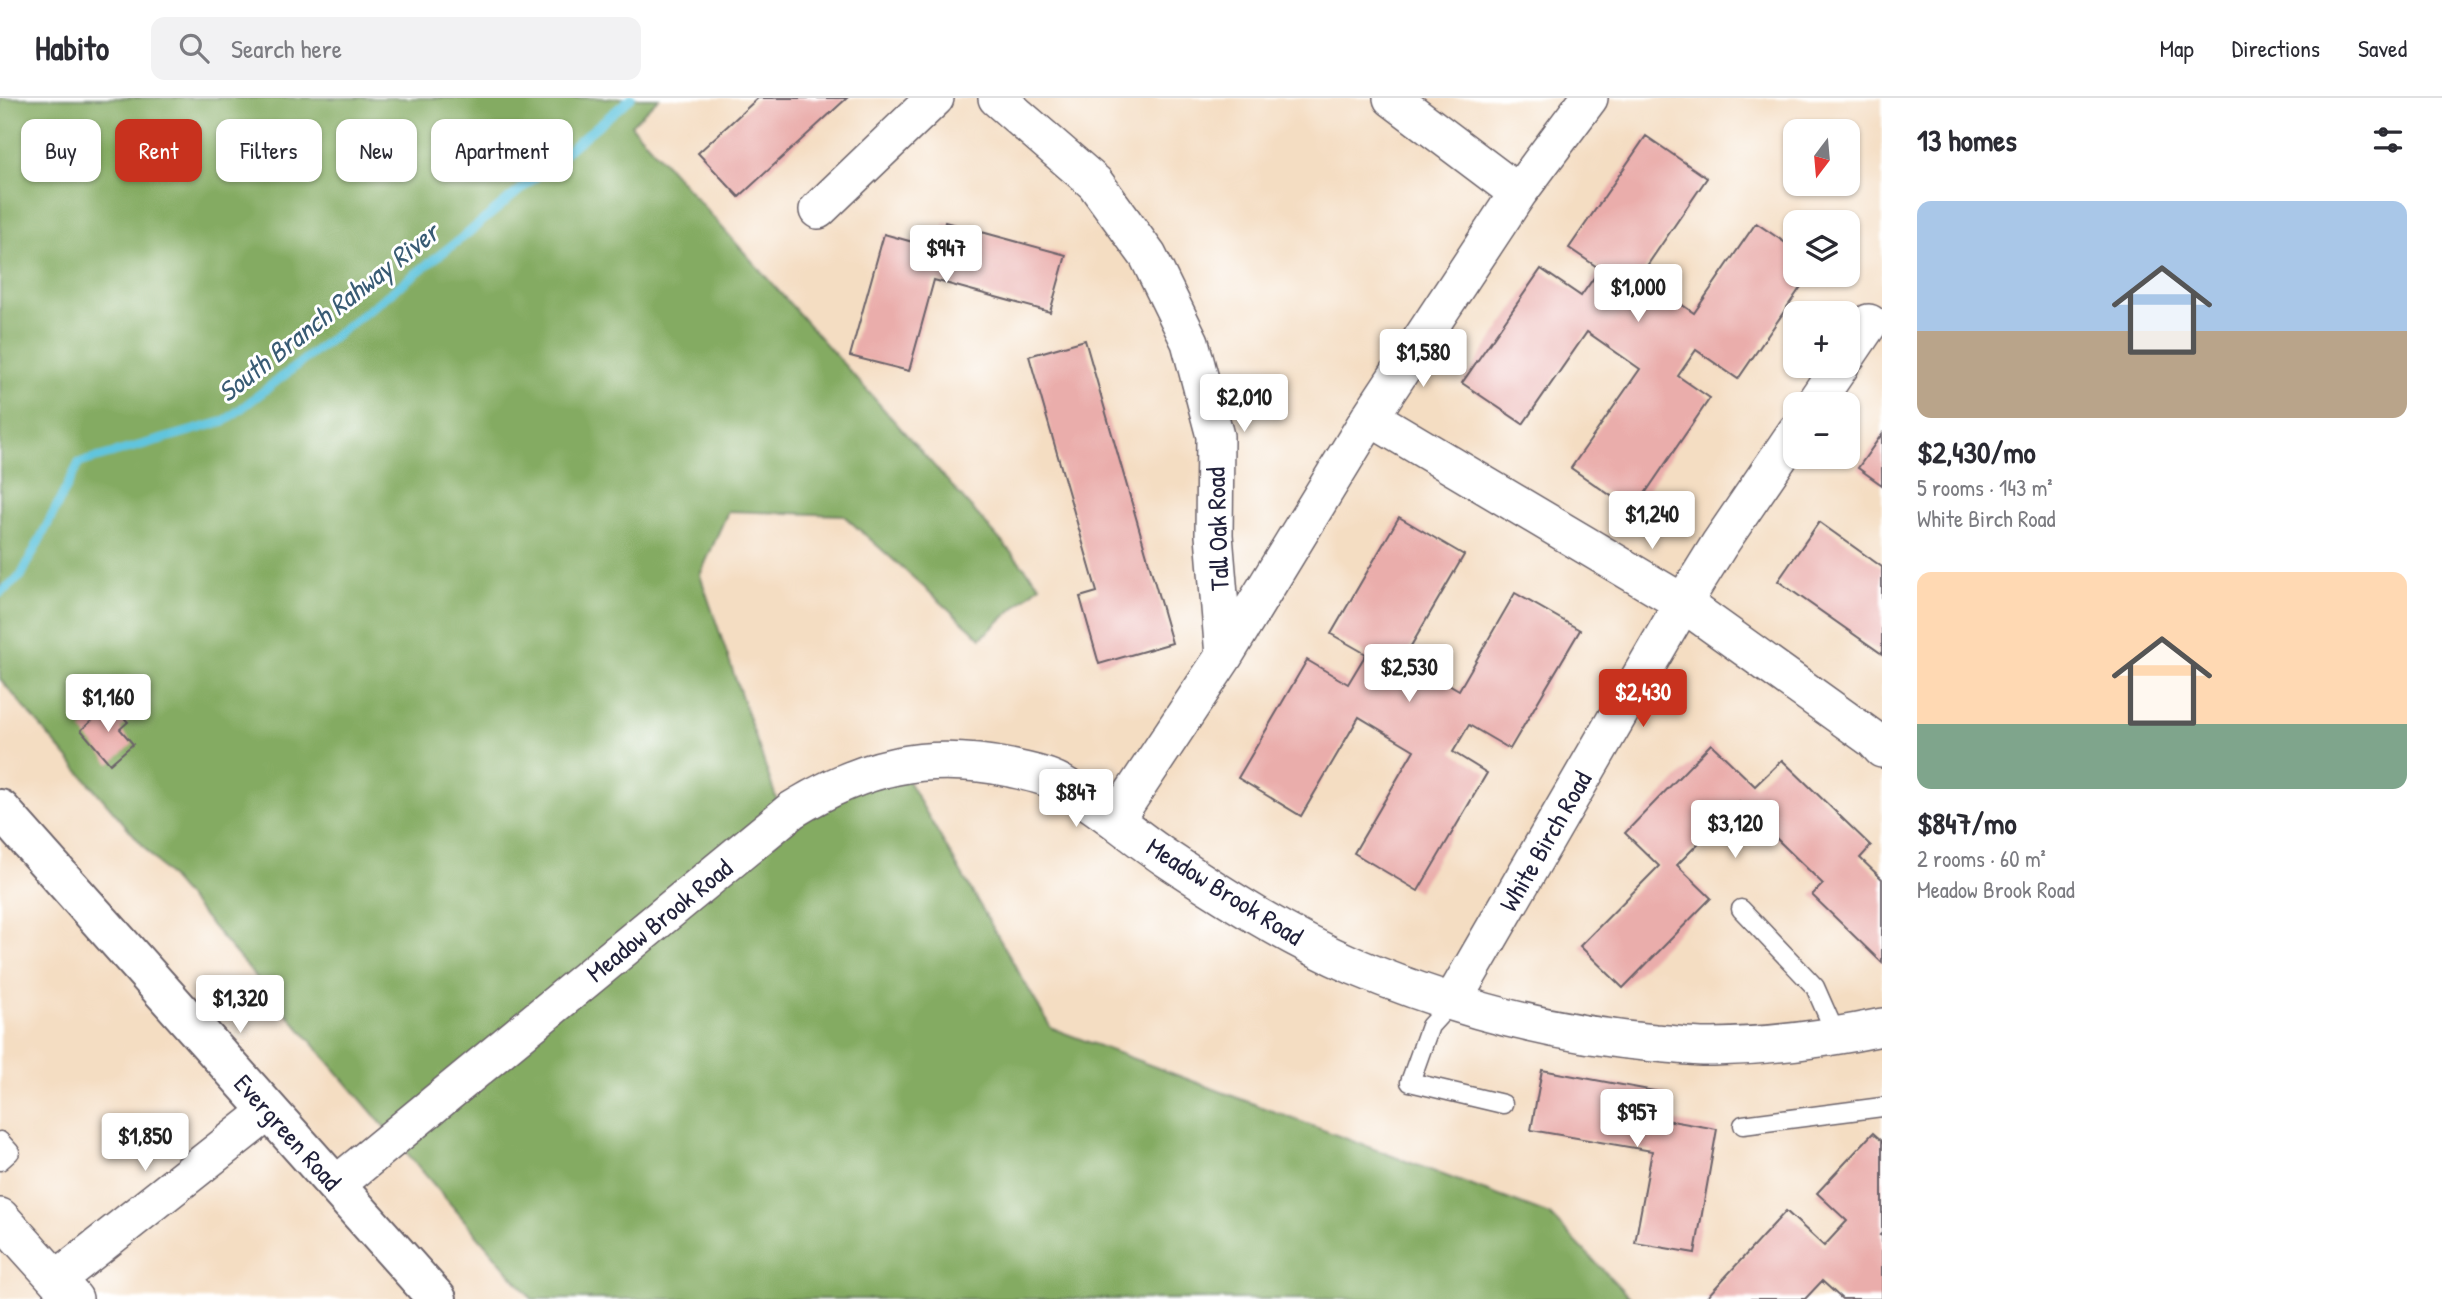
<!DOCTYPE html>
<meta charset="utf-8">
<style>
body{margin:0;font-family:"Patrick Hand",sans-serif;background:#f2f2f3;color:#2b2b33;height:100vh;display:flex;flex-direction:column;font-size:26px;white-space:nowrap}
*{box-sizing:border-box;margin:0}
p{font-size:23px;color:#7c7c81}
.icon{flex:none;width:38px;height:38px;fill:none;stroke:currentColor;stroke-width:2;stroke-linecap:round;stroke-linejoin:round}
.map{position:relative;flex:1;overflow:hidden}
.details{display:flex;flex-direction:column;background:#fff;width:560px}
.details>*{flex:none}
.hud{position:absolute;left:21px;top:21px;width:665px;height:63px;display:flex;gap:14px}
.needle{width:46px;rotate:196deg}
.fabs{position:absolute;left:1783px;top:21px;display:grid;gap:14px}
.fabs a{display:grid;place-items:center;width:77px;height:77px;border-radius:14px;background:#fff;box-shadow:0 2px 5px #0004;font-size:35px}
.price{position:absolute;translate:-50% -60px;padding:0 16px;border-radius:7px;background:#fff;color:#222;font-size:23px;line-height:46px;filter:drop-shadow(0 2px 4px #0008)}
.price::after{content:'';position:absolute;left:50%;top:42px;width:21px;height:16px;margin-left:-10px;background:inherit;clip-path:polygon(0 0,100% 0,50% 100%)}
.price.selected{background:#c8321e;color:#fff}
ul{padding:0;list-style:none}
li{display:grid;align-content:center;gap:14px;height:371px;padding:0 35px}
li span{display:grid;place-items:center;height:217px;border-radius:14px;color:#555}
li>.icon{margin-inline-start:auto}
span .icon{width:126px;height:126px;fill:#fffc;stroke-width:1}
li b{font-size:30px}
h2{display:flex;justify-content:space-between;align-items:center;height:84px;padding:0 35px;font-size:30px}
.pill{padding:0 24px;border-radius:14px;background:#fff;box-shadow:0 2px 5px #0004;font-size:24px;line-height:63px}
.pill.selected{background:#c8321e;color:#fff}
header{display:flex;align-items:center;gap:42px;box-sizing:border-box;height:98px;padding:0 35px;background:#fff;border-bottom:2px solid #e1e1e2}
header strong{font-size:33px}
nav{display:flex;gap:38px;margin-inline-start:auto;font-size:24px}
.search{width:490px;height:63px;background:#f2f2f3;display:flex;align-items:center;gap:18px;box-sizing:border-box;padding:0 24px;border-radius:14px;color:#7c7c81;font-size:26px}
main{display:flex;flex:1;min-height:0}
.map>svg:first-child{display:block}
</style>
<header>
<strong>Habito</strong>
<div class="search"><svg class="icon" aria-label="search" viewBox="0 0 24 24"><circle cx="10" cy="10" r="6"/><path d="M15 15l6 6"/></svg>Search here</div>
<nav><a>Map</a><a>Directions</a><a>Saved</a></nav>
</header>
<main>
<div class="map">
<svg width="1882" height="1201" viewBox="0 0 1882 1201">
<rect width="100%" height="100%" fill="#fff"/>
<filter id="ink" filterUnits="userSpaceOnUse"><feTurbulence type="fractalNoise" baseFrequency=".0143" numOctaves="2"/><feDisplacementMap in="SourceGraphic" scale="14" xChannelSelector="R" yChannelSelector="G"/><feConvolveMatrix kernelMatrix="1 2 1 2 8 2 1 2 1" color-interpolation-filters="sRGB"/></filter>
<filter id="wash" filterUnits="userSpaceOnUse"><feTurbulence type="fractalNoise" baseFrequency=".00686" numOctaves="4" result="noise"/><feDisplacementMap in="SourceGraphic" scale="28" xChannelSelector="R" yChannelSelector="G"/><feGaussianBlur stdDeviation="1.57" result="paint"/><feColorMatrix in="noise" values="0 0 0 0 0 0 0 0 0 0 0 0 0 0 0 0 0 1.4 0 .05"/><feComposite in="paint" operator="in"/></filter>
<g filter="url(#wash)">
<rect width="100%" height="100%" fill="#f4ddc2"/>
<path fill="#84ab62" stroke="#53664e" stroke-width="2" d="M 0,0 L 659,0 L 631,27 L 1040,487 L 981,540 L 843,417 L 728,413 L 700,477 L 783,720 L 901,671 L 1051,930 L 1550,1117 L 1631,1201 L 532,1201 L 0,581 Z"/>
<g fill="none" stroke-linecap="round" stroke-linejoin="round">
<path stroke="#61c5de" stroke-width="9" d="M 0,495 L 21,478 L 79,365 L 225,323 L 468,135 L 631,0"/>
</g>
<g id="blocks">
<path fill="#eaadab" d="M 758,0 L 847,0 L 739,99 L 698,55 Z
M 1646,38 L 1707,80 L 1640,178 L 1694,215 L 1756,125 L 1796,152 L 1796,177 L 1809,177 L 1738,281 L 1696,252 L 1678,278 L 1710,300 L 1633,413 L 1571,370 L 1640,271 L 1587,234 L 1523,326 L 1462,285 L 1541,171 L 1581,198 L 1600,171 L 1569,150 Z
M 945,124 L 1066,157 L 1050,214 L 934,182 L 909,273 L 850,258 L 884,136 L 938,151 Z
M 1085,242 L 1172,545 L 1099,566 L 1080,499 L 1097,494 L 1029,258 Z
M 1882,336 L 1882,387 L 1858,370 Z
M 1399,419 L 1464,457 L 1404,560 L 1459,592 L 1515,495 L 1580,532 L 1510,651 L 1469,627 L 1453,654 L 1487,675 L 1418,793 L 1354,755 L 1414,652 L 1359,619 L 1301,718 L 1238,680 L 1307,562 L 1348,586 L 1366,556 L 1331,536 Z
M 1819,424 L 1882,469 L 1882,556 L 1778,483 Z
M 111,606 L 128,624 L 120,631 L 133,646 L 110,666 L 81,632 Z
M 1711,646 L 1755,688 L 1782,662 L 1871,748 L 1860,760 L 1882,781 L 1882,865 L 1812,797 L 1823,786 L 1739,704 L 1677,767 L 1711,800 L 1623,890 L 1580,848 L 1659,768 L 1625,735 Z
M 1542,972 L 1665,995 L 1660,1021 L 1717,1031 L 1695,1155 L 1635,1145 L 1652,1053 L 1531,1032 Z
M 1873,1035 L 1882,1043 L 1882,1135 L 1880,1137 L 1882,1138 L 1882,1201 L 1842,1201 L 1822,1183 L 1805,1201 L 1705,1201 L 1786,1113 L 1824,1148 L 1847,1123 L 1817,1095 Z"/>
</g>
</g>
<g filter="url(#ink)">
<use href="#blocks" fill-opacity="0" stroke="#6c636a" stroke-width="2"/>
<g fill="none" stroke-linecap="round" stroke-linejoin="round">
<g stroke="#6c636a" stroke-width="21">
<path id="service" d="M 1741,811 L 1815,889 L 1837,939
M 1452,904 L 1430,928 L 1410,984 L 1503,1006
M 1743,1027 L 1882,1009
M 0,1043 L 10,1054 L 0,1063"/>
</g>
<g stroke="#6c636a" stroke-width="40">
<path id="minor" d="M 997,0 L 1095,85 L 1148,158 L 1190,244 L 1215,338 L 1214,437 L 1224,558 L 1115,722
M 1392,0 L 1518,95
M 818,112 L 935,0
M 1848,256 L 1869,225
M 1814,306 L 1840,268
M 1370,319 L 1683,505 L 1874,642 L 1882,651
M 1224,558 L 1370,319 L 1518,95 L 1589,0
M 1452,904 L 1683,505 L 1719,447 L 1796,334
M 336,1087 L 792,712 C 863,668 926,653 1010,670 C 1027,674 1045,677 1060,685 C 1098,707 1131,736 1166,760 C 1226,800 1288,839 1354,868 C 1449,908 1552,936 1655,945 C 1674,946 1694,950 1713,949 C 1770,948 1826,941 1882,929
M 0,1119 L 74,1201
M 57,1181 L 268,1014"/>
</g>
<g stroke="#6c636a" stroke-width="42">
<path id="tertiary" d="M 0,711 L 437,1201"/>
</g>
<use href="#service" stroke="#fff" stroke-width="18"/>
<use href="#minor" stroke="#fff" stroke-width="37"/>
<use href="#tertiary" stroke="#fff" stroke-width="38"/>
</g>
</g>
<g text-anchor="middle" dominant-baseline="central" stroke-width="6" stroke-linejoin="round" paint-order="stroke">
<g font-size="26" fill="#22223b" stroke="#fff">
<text transform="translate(1217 431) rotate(-92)">Tall Oak Road</text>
<text transform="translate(1545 743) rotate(-60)">White Birch Road</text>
<text transform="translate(1225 793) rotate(32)">Meadow Brook Road</text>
<text transform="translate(659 822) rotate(-39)">Meadow Brook Road</text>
<text transform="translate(288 1034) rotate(48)">Evergreen Road</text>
</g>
<g font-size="28" font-style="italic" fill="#385b74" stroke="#fff">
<text transform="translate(328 214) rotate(-38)">South Branch Rahway River</text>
</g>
</g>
</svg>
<div class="fabs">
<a><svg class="needle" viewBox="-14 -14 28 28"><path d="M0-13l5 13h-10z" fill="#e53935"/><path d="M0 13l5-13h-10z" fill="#7c7c81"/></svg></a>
<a><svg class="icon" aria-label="layers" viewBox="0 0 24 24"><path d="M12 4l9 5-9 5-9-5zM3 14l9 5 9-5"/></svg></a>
<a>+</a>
<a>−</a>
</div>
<b class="price" style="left:946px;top:187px">$947</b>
<b class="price" style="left:1638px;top:226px">$1,000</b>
<b class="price" style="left:1423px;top:291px">$1,580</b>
<b class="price" style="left:1244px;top:336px">$2,010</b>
<b class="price" style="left:1652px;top:453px">$1,240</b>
<b class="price" style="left:1409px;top:606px">$2,530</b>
<b class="price selected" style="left:1643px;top:631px">$2,430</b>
<b class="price" style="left:108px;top:636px">$1,160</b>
<b class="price" style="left:1076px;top:731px">$847</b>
<b class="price" style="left:1735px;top:762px">$3,120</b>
<b class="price" style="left:240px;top:937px">$1,320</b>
<b class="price" style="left:1637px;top:1051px">$957</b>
<b class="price" style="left:145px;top:1075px">$1,850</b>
<div class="hud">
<a class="pill">Buy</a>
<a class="pill selected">Rent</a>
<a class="pill">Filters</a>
<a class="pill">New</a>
<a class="pill">Apartment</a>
</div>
</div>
<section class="details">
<h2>13 homes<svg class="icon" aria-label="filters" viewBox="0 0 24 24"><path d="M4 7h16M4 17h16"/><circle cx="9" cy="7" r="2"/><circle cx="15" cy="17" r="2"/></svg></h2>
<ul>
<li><span style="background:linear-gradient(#a9c7e8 60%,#b9a48a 0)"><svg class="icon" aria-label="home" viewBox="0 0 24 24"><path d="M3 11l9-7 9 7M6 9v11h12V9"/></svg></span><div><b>$2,430/mo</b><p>5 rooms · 143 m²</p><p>White Birch Road</p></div></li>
<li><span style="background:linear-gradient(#ffd9b3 70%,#7fa58c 0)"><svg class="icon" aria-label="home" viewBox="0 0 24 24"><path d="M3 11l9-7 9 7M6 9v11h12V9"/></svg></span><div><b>$847/mo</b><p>2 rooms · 60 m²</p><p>Meadow Brook Road</p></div></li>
</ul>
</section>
</main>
